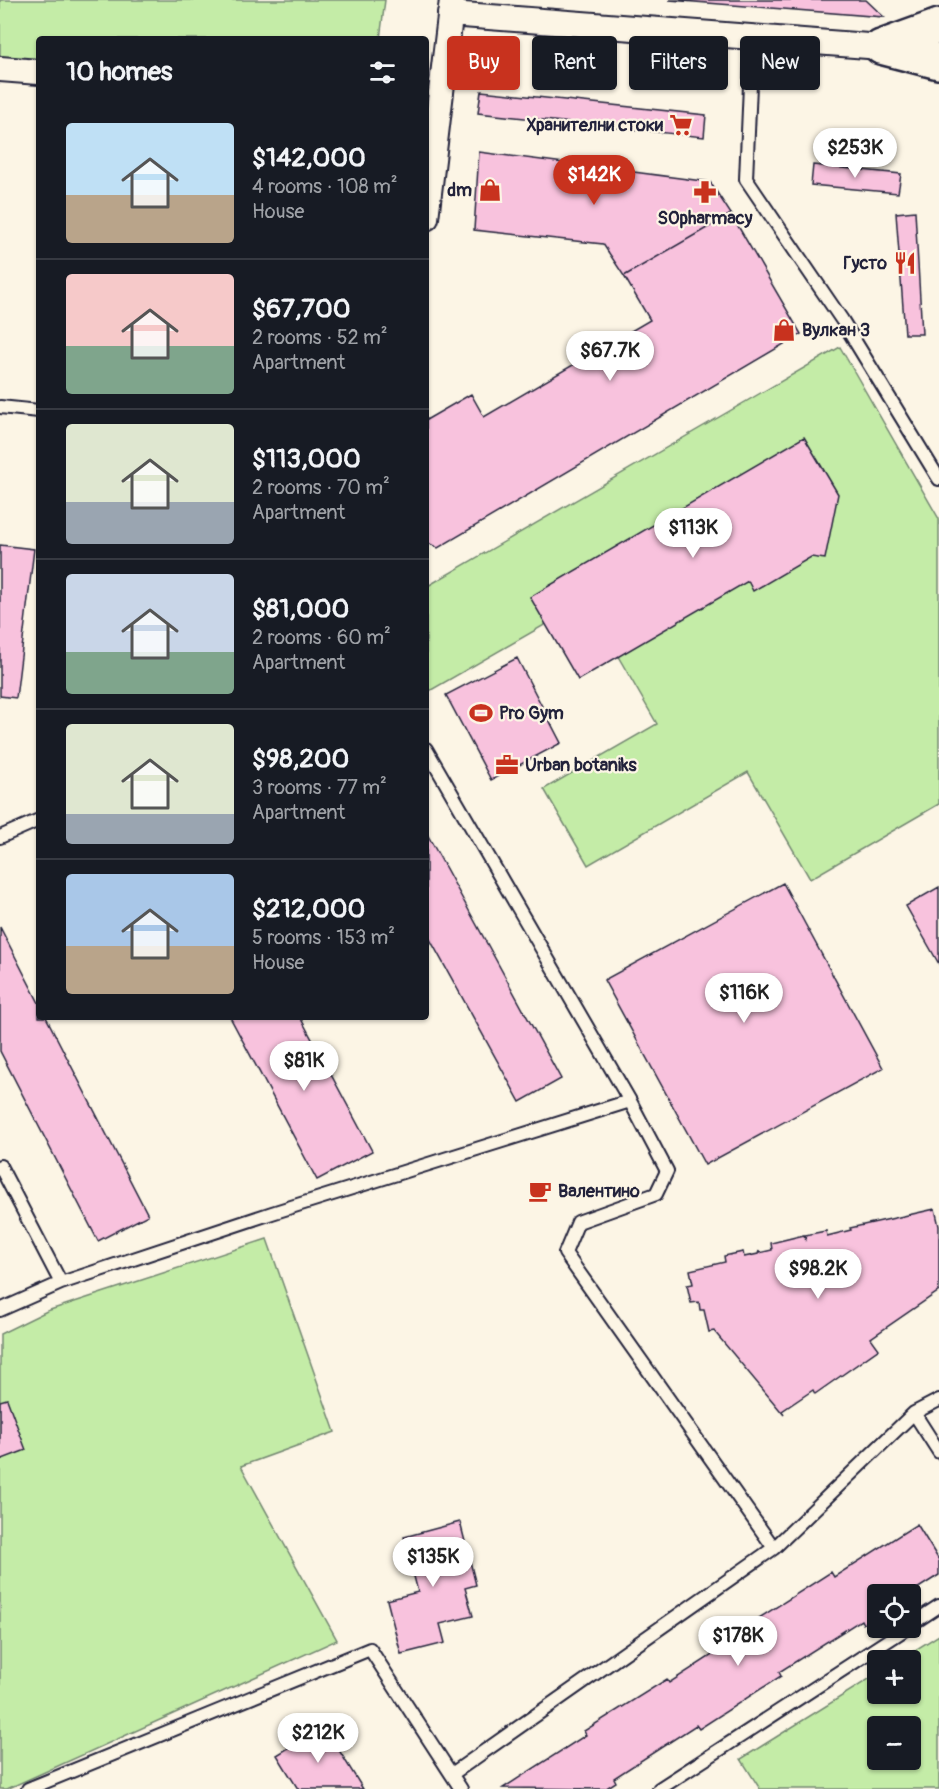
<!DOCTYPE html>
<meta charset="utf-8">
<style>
body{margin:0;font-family:Pangolin,sans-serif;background:#20242c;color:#f1f3f6;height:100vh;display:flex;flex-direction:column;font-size:22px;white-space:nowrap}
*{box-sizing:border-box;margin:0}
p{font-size:20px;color:#9ea1a6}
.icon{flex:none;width:33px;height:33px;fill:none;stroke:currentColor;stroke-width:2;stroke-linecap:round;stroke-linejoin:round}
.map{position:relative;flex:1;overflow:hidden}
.drawer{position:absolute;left:36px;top:36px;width:393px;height:984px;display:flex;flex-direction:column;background:#171b24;border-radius:6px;box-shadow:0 2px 4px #0004}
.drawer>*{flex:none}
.guide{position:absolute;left:447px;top:36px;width:402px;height:54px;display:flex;gap:12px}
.controls{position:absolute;left:867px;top:1584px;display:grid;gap:12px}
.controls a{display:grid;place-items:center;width:54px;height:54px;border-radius:6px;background:#171b24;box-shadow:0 2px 4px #0004;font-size:30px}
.price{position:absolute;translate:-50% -51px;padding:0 14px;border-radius:21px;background:#fff;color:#222;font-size:20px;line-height:39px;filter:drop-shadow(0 2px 3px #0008)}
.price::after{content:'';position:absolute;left:50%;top:36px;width:18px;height:14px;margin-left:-9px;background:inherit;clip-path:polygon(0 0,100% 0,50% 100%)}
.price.selected{background:#c8321e;color:#fff}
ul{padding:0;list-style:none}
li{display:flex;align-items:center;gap:18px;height:150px;padding:0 30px}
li+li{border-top:2px solid #363941}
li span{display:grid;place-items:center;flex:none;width:168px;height:120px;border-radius:6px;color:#555}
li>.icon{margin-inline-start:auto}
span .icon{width:72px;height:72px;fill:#fffc;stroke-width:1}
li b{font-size:26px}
h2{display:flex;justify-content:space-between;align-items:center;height:72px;padding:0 30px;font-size:26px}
.pill{padding:0 21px;border-radius:6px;background:#171b24;box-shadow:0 2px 4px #0004;font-size:21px;line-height:54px}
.pill.selected{background:#c8321e;color:#fff}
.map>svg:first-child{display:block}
</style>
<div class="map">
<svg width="939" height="1789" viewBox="0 0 939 1789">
<rect width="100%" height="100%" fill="#fcf5e5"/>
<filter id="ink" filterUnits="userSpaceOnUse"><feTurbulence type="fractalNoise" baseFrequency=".0167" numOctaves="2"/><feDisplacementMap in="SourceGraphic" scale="12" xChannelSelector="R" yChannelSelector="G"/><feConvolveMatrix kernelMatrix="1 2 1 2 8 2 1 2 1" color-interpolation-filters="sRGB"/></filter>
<g filter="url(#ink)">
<path fill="#c4eca7" stroke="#738771" stroke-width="1.5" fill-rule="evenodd" d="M 0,0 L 385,0 L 380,39 L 39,39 L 39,61 L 0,58 Z
M 840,347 L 939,519 L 939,804 L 810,879 L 748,772 L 588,865 L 544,789 L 657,724 L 586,601 L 426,693 L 426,587 Z
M 267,1239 L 335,1432 L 241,1466 L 337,1640 L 7,1789 L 0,1789 L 0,1334 L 47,1311 Z
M 939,1635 L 939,1789 L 760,1789 L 741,1759 L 877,1674 L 878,1694 L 910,1694 L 910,1660 L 899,1660 ZM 878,1726 L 910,1726 L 910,1760 L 878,1760 Z"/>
<path fill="#f8c2dd" stroke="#22223b" stroke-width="1.5" d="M 669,0 L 866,0 L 884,17 Z
M 481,91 L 706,115 L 704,137 L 478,113 Z
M 479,152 L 710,182 L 731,214 L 624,276 L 603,244 L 474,230 Z
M 813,165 L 901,174 L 898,193 L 811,185 Z
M 915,211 L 922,334 L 905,334 L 896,213 Z
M 731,214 L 801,334 L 438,548 L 426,542 L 426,420 L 471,394 L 484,417 L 650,320 L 624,276 Z
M 804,437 L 838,494 L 825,559 L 811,557 L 753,591 L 748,581 L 578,680 L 530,597 Z
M 0,545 L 34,549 L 16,698 L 0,696 Z
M 517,658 L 561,743 L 491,780 L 446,695 Z
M 426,832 L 561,1079 L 520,1102 L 426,932 Z
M 783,883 L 883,1068 L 705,1165 L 604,980 Z
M 939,887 L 939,964 L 906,906 Z
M 0,927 L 39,1003 L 39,1017 L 46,1017 L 148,1215 L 98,1241 L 0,1051 Z
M 230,1017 L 300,1017 L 372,1151 L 317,1180 Z
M 935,1209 L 939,1226 L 939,1291 L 871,1338 L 879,1349 L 815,1394 L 813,1390 L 782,1411 L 784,1415 L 714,1331 L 709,1332 L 704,1310 L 700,1310 L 699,1302 L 691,1303 L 687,1285 L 693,1284 L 690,1270 L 725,1262 L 724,1256 L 743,1252 L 744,1257 L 758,1254 L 759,1251 L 759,1253 L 772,1250 L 771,1243 L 804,1235 L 806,1241 L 805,1235 L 826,1231 L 827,1236 L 851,1230 L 850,1228 Z
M 7,1399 L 26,1450 L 0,1460 L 0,1401 Z
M 460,1522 L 476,1585 L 465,1588 L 473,1616 L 440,1624 L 445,1643 L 401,1654 L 387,1600 L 418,1592 L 404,1537 Z
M 917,1524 L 939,1560 L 939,1575 L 909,1594 L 878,1594 L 878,1614 L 863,1624 L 861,1620 L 779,1672 L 781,1676 L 699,1729 L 696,1725 L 614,1778 L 616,1782 L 605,1789 L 503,1788 L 586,1735 L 584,1731 L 667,1679 L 669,1683 L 751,1630 L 748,1625 L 831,1572 L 834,1577 Z
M 324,1726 L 363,1789 L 298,1789 L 277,1755 Z"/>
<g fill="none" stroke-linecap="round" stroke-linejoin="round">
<g stroke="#22223b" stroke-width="16">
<path id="lane" d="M 752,38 L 746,179 L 842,320 L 939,479
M 0,407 L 39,411
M 426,749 L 630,1101 L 667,1171 L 656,1194 L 578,1222 L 565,1253 L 774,1548
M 0,837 L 39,820
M 0,1166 L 61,1283
M 0,1310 L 61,1283 L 272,1213 L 630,1101
M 914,1413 L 939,1452
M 910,1625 L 939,1606
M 452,1774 L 774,1548 L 914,1413 L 939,1400
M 28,1789 L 370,1649 L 461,1789
M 659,1789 L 907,1628"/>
</g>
<g stroke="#22223b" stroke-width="28">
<path id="street" d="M 450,14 L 881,47
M 0,69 L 39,72
M 426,218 L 452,0"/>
</g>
<g stroke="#22223b" stroke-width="38">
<path id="secondary" d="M 881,47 L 939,26
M 881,47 L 939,62"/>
</g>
<use href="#lane" stroke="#fcf5e5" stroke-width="12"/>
<use href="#street" stroke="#fcf5e5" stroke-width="24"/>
<use href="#secondary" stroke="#fcf5e5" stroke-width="33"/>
</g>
</g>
<defs>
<g id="supermarket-bare" transform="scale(1.8)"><path d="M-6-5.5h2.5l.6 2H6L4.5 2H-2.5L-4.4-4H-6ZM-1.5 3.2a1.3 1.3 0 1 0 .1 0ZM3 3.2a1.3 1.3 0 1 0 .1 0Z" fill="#c8321e" stroke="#fcf5e5" stroke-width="2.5" paint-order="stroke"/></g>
<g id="shop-bare" transform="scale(1.8)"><path d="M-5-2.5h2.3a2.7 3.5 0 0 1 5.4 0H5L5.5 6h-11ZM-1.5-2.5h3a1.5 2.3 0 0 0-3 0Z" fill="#c8321e" stroke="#fcf5e5" stroke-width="2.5" paint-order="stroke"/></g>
<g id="pharmacy-bare" transform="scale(1.8)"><path d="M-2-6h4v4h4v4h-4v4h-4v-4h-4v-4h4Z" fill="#c8321e" stroke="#fcf5e5" stroke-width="2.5" paint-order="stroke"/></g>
<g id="restaurant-bare" transform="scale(1.8)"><path d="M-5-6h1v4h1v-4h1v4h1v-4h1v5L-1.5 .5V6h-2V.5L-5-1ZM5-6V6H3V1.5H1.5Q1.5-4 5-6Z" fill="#c8321e" stroke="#fcf5e5" stroke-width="2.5" paint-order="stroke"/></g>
<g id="stadium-bare" transform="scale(1.8)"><path d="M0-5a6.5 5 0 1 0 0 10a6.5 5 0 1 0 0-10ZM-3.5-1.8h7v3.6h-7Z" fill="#c8321e" stroke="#fcf5e5" stroke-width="2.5" paint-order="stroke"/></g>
<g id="office-bare" transform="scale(1.8)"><path d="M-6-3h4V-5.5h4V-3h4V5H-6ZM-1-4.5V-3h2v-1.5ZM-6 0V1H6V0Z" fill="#c8321e" stroke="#fcf5e5" stroke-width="2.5" paint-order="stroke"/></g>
<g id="cafe-bare" transform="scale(1.8)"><path d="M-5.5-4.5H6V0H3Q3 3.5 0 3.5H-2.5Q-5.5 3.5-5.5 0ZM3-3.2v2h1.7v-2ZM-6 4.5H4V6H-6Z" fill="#c8321e" stroke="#fcf5e5" stroke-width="2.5" paint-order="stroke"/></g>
</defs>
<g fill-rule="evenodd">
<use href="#supermarket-bare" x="681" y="125"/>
<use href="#shop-bare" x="490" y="190"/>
<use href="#pharmacy-bare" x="705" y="192"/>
<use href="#restaurant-bare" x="905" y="263"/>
<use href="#shop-bare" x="784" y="330"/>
<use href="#stadium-bare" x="481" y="713"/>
<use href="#office-bare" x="507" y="765"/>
<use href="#cafe-bare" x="540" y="1191"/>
</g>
<g text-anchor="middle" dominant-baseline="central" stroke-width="4.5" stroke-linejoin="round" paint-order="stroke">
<g font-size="18" font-weight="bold" fill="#22223b" stroke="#fcf5e5" text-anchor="start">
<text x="663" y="125" text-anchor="end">Хранителни стоки</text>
<text x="472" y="190" text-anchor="end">dm</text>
<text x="705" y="218" text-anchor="middle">SOpharmacy</text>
<text x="887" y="263" text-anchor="end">Густо</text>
<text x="802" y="330">Вулкан 3</text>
<text x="499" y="713">Pro Gym</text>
<text x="525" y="765">Urban botaniks</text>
<text x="558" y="1191">Валентино</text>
</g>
</g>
</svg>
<div class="controls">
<a><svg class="icon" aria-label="locate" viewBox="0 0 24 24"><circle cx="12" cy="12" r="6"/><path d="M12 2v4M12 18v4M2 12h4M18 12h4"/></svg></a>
<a>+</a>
<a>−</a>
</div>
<b class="price" style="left:855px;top:179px">$253K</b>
<b class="price selected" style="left:594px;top:206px">$142K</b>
<b class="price" style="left:610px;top:382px">$67.7K</b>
<b class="price" style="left:693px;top:559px">$113K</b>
<b class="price" style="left:744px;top:1024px">$116K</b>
<b class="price" style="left:304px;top:1092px">$81K</b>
<b class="price" style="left:818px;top:1300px">$98.2K</b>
<b class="price" style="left:433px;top:1588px">$135K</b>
<b class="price" style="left:738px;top:1667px">$178K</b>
<b class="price" style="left:318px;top:1764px">$212K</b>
<div class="guide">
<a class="pill selected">Buy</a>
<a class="pill">Rent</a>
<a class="pill">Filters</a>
<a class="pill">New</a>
</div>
<section class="drawer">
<h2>10 homes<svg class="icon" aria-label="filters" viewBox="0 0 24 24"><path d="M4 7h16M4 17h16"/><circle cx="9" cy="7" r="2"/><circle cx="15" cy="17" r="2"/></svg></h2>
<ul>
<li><span style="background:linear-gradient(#bfe0f5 60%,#b9a48a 0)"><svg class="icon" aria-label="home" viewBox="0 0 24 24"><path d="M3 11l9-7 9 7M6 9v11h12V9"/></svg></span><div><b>$142,000</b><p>4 rooms · 108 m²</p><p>House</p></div></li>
<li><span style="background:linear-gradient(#f6c9c9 60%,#7fa58c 0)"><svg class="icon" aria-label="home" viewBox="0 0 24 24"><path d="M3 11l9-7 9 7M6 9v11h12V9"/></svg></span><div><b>$67,700</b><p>2 rooms · 52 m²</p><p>Apartment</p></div></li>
<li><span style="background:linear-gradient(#dfe7d0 65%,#9aa5b1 0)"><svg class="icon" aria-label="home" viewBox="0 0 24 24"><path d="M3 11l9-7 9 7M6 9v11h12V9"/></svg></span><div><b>$113,000</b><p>2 rooms · 70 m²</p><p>Apartment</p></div></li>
<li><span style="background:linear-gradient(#c9d6e8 65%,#7fa58c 0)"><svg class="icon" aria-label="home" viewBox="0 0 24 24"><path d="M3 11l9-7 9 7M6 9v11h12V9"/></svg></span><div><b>$81,000</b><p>2 rooms · 60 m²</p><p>Apartment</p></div></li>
<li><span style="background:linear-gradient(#dfe7d0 75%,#9aa5b1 0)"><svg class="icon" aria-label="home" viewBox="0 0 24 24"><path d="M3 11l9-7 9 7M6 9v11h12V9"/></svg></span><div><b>$98,200</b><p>3 rooms · 77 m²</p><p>Apartment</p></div></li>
<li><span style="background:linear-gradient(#a9c7e8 60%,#b9a48a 0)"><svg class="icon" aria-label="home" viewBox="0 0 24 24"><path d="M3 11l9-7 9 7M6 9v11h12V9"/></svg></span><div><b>$212,000</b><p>5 rooms · 153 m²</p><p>House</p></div></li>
</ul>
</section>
</div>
